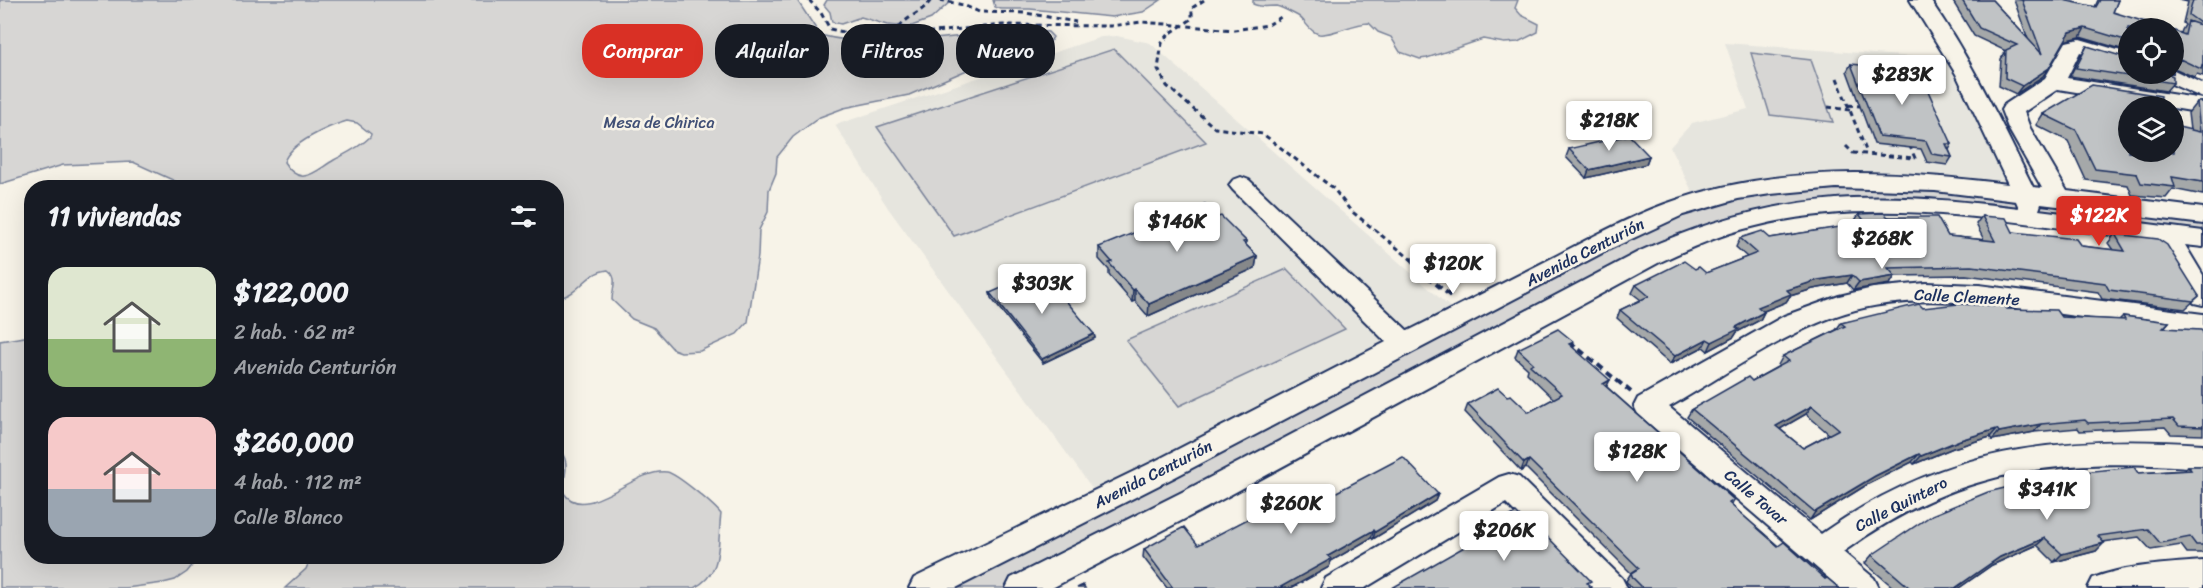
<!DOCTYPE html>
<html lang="es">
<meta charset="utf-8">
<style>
body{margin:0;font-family:Sriracha,sans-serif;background:#242831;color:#f1f3f6;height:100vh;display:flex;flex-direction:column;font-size:22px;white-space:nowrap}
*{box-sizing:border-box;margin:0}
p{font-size:20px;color:#9ea1a6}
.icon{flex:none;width:33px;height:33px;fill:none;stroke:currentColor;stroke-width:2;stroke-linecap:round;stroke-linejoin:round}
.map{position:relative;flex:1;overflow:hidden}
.sheet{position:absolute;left:24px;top:180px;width:540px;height:384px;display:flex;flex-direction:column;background:#171b24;border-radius:24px;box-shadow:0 6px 24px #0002}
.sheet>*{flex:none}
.hud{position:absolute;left:582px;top:24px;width:570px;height:54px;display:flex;gap:12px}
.fabs{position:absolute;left:2118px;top:18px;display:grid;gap:12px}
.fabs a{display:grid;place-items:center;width:66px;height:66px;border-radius:50%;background:#171b24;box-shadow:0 6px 24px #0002;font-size:30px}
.price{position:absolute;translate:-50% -51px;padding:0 14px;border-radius:6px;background:#fff;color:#222;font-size:20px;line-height:39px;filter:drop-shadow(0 2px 3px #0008)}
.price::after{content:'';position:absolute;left:50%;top:36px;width:18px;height:14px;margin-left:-9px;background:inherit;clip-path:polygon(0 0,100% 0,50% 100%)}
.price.active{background:#d93025;color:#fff}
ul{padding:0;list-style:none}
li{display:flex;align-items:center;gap:18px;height:150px;padding:0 24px}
li span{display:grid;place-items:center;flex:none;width:168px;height:120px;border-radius:18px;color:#555}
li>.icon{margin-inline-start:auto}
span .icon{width:72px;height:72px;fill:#fffc;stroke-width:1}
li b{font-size:26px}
h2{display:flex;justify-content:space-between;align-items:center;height:72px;padding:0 24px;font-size:26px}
.pill{padding:0 21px;border-radius:24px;background:#171b24;box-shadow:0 6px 24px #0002;font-size:21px;line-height:54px}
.pill.active{background:#d93025;color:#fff}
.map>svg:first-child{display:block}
</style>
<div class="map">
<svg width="2203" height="588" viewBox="0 0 2203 588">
<rect width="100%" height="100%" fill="#f7f3e8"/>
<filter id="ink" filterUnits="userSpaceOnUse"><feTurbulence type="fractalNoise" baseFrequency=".0167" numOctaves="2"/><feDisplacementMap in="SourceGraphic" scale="12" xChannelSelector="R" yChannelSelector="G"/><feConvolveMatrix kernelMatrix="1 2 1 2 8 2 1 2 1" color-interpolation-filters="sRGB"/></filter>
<g filter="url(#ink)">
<path fill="#e6e5de" d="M 1117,36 L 1150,43 L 1459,315 L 1100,499 L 888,208 L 835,125 L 1101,37 Z
M 1725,43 L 1956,60 L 2022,193 L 1697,201 L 1670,147 L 1692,123 L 1748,109 Z"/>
<path fill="#d7d6d4" stroke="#798299" stroke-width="1.5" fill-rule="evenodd" d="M 0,0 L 797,0 L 820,35 C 884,52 964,33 1029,30 L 1048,32 L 1053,37 L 1048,45 L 1038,51 L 967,70 L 909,95 L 844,108 L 820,117 L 793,137 L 777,157 L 776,173 L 769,190 L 768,212 L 759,230 L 758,256 L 748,322 L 737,334 L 700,351 L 681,352 L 673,349 L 654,328 L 632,319 L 612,300 C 612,288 619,278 608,270 C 583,273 581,295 557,298 L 556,188 L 188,187 L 133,162 L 63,165 L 0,184 ZM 347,121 L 357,123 L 371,134 L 370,137 C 360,147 347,153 334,160 C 315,171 301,189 284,162 C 290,143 329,126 347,121 Z
M 827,0 L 952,0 L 931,19 L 909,27 L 887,25 L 861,17 L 841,24 L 832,22 L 830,12 L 824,5 Z
M 993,0 L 1161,0 L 1143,12 L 1112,17 L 1030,9 L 1001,9 L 995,7 Z
M 1253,0 L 1518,0 L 1515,8 L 1521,15 L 1539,24 L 1538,32 L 1518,42 L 1504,43 L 1483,39 L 1427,58 L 1420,59 L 1400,52 L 1391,37 L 1378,32 L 1369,23 C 1353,23 1331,36 1319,34 C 1309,32 1306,21 1298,16 C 1292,13 1282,7 1276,6 C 1267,6 1261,8 1253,4 Z
M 1114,49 L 1206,142 L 954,236 L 877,127 Z
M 1751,53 L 1811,60 L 1833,122 L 1770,115 Z
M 1852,180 L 2203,216 L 2203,239 L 1899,204 L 1717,227 L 1022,588 L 926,588 L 1675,209 Z
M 1287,269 L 1345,329 L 1179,406 L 1126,340 Z
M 31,336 L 32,556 L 199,557 L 187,572 L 175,580 L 163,583 L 126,588 L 0,588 L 0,341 Z
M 557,447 C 573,463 563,474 563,492 C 585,526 635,467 667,472 C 677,474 714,505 721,514 C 717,543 724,573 694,588 L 285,588 L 306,569 L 311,557 L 556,556 Z"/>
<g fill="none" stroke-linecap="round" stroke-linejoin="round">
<g stroke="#1b2f5e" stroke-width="4">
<path id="minor" d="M 1910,0 L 1930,0 C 1971,59 2001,123 2033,187 L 2042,188 L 2008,128 L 2001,110 L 2004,105 L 2045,78 L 2066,42 L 2080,39 L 2128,53 L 2128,66 L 2080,52 L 2067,78 L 2203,99 L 2203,113 L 2058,89 L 2024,112 L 2030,128 L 2067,191 L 2203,208 L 2203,224 L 2041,204 L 2039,210 L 2203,231 L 2203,247 L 2185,245 L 2203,275 L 2203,305 L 2194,303 L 2159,242 C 2029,225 1885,193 1756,226 C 1721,234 1690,248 1658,263 L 1206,508 L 1052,588 L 1006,588 L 1011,578 L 1186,490 L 1640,251 C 1776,190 1874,190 2019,208 L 2016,201 L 1935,191 L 1836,188 L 1771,194 L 1738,199 L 1683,215 L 1608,250 L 1175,477 L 956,588 L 909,588 L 914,578 L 1155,461 L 1386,342 L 1233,190 L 1229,185 L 1233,180 L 1241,177 L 1249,180 L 1408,331 C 1456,307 1505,282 1554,257 C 1590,238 1627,218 1665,204 C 1776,163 1893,170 2008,184 L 1956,74 Z
M 2174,70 L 2203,84 L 2203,98 L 2158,78 L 2154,74 L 2174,74 Z
M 1926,283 L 1979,285 L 2203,314 L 2203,334 C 2153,327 2103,320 2054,313 C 1985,304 1913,292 1845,313 C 1788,330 1722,377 1669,407 L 1821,534 C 1942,448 2058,434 2203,444 L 2203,468 C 2062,457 1960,466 1843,552 L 1874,578 L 1879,588 L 1840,588 L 1638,414 L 1634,406 L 1638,398 L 1784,316 L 1839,296 L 1873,288 Z
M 1509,474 L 1519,477 L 1622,578 L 1627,588 L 1590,588 L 1506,503 L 1365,588 L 1321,588 L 1326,578 L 1499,477 Z
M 2203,561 L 2203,588 L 2088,588 L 2093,578 C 2128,565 2166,564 2203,561 Z"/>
</g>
<path stroke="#1b2f5e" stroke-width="3" stroke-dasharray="5 4" stroke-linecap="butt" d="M 809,0 L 821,13 L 830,29 L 856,35 L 894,36 L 1003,25 L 1111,26 L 1142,22 L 1234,30 L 1268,25 L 1281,17
M 940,0 L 963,5 L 979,12 L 1026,13 L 1076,22
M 1204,0 L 1192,8 L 1192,19 L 1169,34 L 1162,43 L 1158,69 L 1167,86 L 1215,128 L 1263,134 L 1334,189 L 1350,210 L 1412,260
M 902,35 L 899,27 C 908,16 923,12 931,0
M 1837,78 L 1867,153
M 1848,105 L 1860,106
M 1828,107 L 1850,110
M 1846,146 L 1853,153 L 1915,158 L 1909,144"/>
<path stroke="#1b2f5e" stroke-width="4" stroke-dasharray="7 5" stroke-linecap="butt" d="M 1411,258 L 1422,272 L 1453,298
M 1570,342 L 1631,392"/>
<use href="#minor" fill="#f7f3e8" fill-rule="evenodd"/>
</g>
<path fill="#a5a8a9" stroke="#1b2f5e" stroke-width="1.5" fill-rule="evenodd" d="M 1952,0 L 1992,0 L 2028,39 L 2014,0 L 2063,0 L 2095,7 L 2098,0 L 2118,0 L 2113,12 L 2128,28 L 2128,51 L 2080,37 L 2065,41 L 2043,76 L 2016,94 L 1999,86 L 2001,59 L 2006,51 L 1974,36 Z
M 2179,0 L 2203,0 L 2203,76 L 2197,74 L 2194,77 L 2174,68 L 2174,69 L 2174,31 L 2181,33 L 2182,30 L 2185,25 L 2183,23 L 2188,2 Z
M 2087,46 L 2173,83 L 2166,91 L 2070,76 L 2081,55 Z
M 1851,64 L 1952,144 L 1949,150 L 1952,157 L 1947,165 L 1927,162 L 1921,149 L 1874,144 L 1847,71 Z
M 2197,102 L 2203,102 L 2203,195 L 2173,189 L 2166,198 L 2132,195 L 2128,185 L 2086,180 L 2068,141 L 2036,125 L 2043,114 L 2128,152 L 2190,130 L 2188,113 Z
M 1569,149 L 1649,156 L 1646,164 L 1586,178 L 1566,157 Z
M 1859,214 L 1888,217 L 1948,236 L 1984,240 L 1976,224 L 1982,216 L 2013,232 L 2081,246 L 2113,250 L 2108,243 L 2115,234 L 2199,296 L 2185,309 L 2102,299 L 2098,292 L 1966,275 L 1895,276 L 1890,284 L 1853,290 L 1847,283 L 1813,289 L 1790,296 L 1786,302 L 1764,311 L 1764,312 L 1760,320 L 1737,332 L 1734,337 L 1708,351 L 1703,347 L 1670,364 L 1617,318 L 1620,310 L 1641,300 L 1632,293 L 1636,285 L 1695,269 L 1706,273 L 1747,257 L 1736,247 L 1740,238 L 1770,238 L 1856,225 L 1854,222 Z
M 1218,217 L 1246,241 L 1246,245 L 1257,256 L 1255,268 L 1148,316 L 1135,301 L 1132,302 L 1109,275 L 1109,270 L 1099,259 L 1099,247 Z
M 990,293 L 1094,334 L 1095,338 L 1043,363 L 991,298 Z
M 1923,308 L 2007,309 L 2061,317 L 2119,320 L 2123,316 L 2169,322 L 2164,328 L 2203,332 L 2203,435 L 2171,434 L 2165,427 L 2080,431 L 2078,428 L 2034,432 L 1992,440 L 1990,437 L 1953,448 L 1914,464 L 1912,462 L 1868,484 L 1810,520 L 1687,417 L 1692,409 L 1752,381 L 1779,366 L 1778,365 L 1783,356 L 1836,330 L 1841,323 ZM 1806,414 L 1829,434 L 1803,448 L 1780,429 Z
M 1572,347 L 1607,387 L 1734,500 L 1731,505 L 1778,546 L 1839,588 L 1631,588 L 1626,581 L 1631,573 L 1526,468 L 1521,471 L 1465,412 L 1468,404 L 1507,396 L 1529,412 L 1554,399 L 1527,373 L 1528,369 L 1515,357 L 1518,349 Z
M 2188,466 L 2203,466 L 2203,553 L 2187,553 L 2181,545 L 2151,550 L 2139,537 L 2103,542 L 2096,551 L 2054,562 L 2037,545 L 1992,565 L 1959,588 L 1894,588 L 1865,563 L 1872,555 L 2138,473 L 2184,470 Z
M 1438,494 L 1435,501 L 1373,539 L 1371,538 L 1331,561 L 1329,567 L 1291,588 L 1167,588 L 1143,557 L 1144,549 L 1198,545 Z"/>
<path fill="#86888a" stroke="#1b2f5e" stroke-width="1.5" d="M 2085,28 L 2080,37 L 2064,41 L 2070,32 Z
M 2049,68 L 2043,76 L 2016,94 L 2022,86 Z
M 1649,156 L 1646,164 L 1586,178 L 1589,170 Z
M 1257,256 L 1255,268 L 1148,316 L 1149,304 Z
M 1852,275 L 1847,283 L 1813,289 L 1790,296 L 1786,302 L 1754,315 L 1758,307 L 1787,290 L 1818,280 Z
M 1895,276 L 1890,284 L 1853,290 L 1859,282 Z
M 1135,289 L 1135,301 L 1132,302 L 1133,290 Z
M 1764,312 L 1760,320 L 1737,332 L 1734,337 L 1708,351 L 1712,342 L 1736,327 Z
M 1094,334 L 1095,338 L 1043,363 L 1042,359 Z
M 1707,339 L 1703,347 L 1670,364 L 1675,356 Z
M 1610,380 L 1606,388 L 1603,384 Z
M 1812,406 L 1806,414 L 1771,434 L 1776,426 Z
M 2041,424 L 2034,432 L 1992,440 L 1999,432 Z
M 1997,429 L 1990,437 L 1953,448 L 1914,464 L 1921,456 L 1960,440 Z
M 1919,454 L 1912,462 L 1868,484 L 1810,520 L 1815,512 L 1875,476 Z
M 1529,460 L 1526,468 L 1521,471 L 1524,463 Z
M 1438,494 L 1435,501 L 1373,539 L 1375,532 Z
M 1374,530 L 1371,538 L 1331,561 L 1329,567 L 1291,588 L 1279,588 L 1328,556 Z
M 2045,538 L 2037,545 L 1992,565 L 1959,588 L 1955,588 L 2000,557 Z
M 2104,543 L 2096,551 L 2054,562 L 2062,554 Z"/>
<path fill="#c0c3c5" stroke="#1b2f5e" stroke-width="1.5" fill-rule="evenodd" d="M 1962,0 L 1992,0 L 2042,54 L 2022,0 L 2063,0 L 2096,7 L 2100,0 L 2118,0 L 2113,12 L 2165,28 L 2128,28 L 2128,41 L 2085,28 L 2070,32 L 2049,68 L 2022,86 L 2005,78 L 2006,50 L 2017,45 L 1979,28 Z
M 2193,0 L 2203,0 L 2203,25 L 2189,15 Z
M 2188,21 L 2203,26 L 2203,66 L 2202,65 L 2201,69 L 2180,59 L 2178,63 L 2174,63 L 2174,31 L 2185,35 Z
M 2087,46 L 2128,58 L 2128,74 L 2168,74 L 2173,76 L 2173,83 L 2076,68 Z
M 1851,64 L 1919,71 L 1952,144 L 1946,144 L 1952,157 L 1932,154 L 1926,141 L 1879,136 Z
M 2092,85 L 2161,96 L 2160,106 L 2128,106 L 2128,152 L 2174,152 L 2174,126 L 2200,132 L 2197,102 L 2203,102 L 2203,182 L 2172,177 L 2175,187 L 2141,183 L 2137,174 L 2095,169 L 2076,130 L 2043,114 Z
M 1629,135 L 1649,156 L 1589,170 L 1569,149 Z
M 1205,204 L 1218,217 L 1221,216 L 1246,241 L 1243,242 L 1257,256 L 1149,304 L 1135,289 L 1133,290 L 1109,263 L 1112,262 L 1099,247 Z
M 1884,213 L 1888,217 L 1937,217 L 1948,236 L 1995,241 L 1982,216 L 2006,218 L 2013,232 L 2076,239 L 2081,246 L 2125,251 L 2115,234 L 2158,239 L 2167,245 L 2199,296 L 2193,301 L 2109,290 L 2105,283 L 1972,266 L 1888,268 L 1895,276 L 1859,282 L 1852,275 L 1818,280 L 1787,290 L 1791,294 L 1758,307 L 1764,312 L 1736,327 L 1739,329 L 1712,342 L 1707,339 L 1675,356 L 1620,310 L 1649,296 L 1636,285 L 1684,261 L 1695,269 L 1699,267 L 1706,273 L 1757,253 L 1740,238 L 1762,231 L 1770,238 L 1866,223 L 1859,214 Z
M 1041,271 L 1094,334 L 1042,359 L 990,293 Z
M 1919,304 L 1923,308 L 1958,304 L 2005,306 L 2007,309 L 2056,310 L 2061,317 L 2125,320 L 2123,316 L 2169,322 L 2163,328 L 2201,330 L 2203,332 L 2203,427 L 2179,426 L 2173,419 L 2088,423 L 2085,420 L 2041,424 L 1999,432 L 1997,429 L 1960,440 L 1921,456 L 1919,454 L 1875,476 L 1815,512 L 1692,409 L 1748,377 L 1752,381 L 1789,361 L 1783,356 L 1845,326 L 1841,323 ZM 1812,406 L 1839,429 L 1803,448 L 1776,426 Z
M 1558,329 L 1574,342 L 1569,344 L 1610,380 L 1603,384 L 1734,500 L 1729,503 L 1778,546 L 1784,542 L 1825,579 L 1827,578 L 1839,588 L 1643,588 L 1633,578 L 1631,573 L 1639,568 L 1529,460 L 1524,463 L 1468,404 L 1498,388 L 1507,396 L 1511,395 L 1529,412 L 1562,394 L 1530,365 L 1533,363 L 1518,349 Z
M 1403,457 L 1438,494 L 1375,532 L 1374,530 L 1328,556 L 1331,559 L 1279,588 L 1173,588 L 1144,549 L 1184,527 L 1198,545 L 1282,501 L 1293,515 Z
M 2188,466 L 2203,466 L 2203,545 L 2196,545 L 2190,537 L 2160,543 L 2148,529 L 2098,536 L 2104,543 L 2062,554 L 2045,538 L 2000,557 L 1955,588 L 1910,588 L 1872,555 L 1932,515 L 1988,492 L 2063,474 L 2134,467 L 2138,473 L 2191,470 Z
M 1516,513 L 1524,521 L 1529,518 L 1591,581 L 1587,583 L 1592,588 L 1392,588 L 1487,534 L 1484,531 Z
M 1083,585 L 1085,588 L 1077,588 Z"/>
</g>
<g text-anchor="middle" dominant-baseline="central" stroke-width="5" stroke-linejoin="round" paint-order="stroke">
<g font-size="16" fill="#415076" stroke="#f7f3e8">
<text x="659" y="122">Mesa de Chirica</text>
</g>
<g font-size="16" fill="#1b2f5e" stroke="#f7f3e8">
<text transform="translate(1585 252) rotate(-27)">Avenida Centurión</text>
<text transform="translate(1967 297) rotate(3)">Calle Clemente</text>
<text transform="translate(1153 474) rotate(-27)">Avenida Centurión</text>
<text transform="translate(1756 497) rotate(40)">Calle Tovar</text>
<text transform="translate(1901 504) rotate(-27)">Calle Quintero</text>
</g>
</g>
</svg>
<div class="fabs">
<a><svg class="icon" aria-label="locate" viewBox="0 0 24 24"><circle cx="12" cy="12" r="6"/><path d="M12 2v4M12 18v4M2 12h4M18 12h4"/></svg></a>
<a><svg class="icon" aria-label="layers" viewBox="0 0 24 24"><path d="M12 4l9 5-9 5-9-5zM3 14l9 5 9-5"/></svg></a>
</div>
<b class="price" style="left:1902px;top:106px">$283K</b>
<b class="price" style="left:1609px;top:152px">$218K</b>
<b class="price active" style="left:2099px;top:247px">$122K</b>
<b class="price" style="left:1177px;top:253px">$146K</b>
<b class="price" style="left:1882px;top:270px">$268K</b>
<b class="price" style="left:1453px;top:295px">$120K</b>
<b class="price" style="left:1042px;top:315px">$303K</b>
<b class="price" style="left:1637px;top:483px">$128K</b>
<b class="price" style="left:2047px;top:521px">$341K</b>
<b class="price" style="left:1291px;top:535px">$260K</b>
<b class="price" style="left:1504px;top:562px">$206K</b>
<div class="hud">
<a class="pill active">Comprar</a>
<a class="pill">Alquilar</a>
<a class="pill">Filtros</a>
<a class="pill">Nuevo</a>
</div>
<section class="sheet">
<h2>11 viviendas<svg class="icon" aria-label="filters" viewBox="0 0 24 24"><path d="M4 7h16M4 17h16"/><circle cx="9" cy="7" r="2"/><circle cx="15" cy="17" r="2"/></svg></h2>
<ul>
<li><span style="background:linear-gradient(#dfe7d0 60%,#8fb573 0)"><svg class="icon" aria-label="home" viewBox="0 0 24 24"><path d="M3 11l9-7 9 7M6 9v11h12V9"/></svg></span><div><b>$122,000</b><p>2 hab. · 62 m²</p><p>Avenida Centurión</p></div></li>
<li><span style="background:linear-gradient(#f6c9c9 60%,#9aa5b1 0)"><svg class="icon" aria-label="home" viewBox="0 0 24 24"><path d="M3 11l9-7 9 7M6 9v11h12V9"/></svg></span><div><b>$260,000</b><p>4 hab. · 112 m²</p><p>Calle Blanco</p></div></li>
</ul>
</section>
</div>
